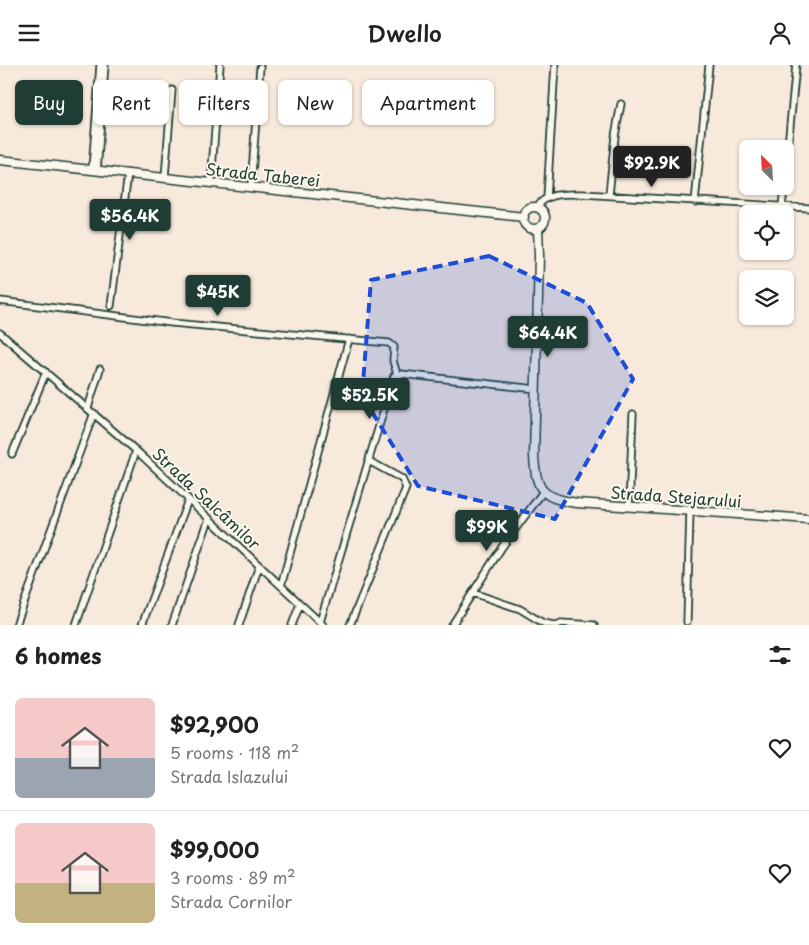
<!DOCTYPE html>
<meta charset="utf-8">
<style>
body{margin:0;font-family:"Playpen Sans",sans-serif;background:#f6f6f6;color:#222;height:100vh;display:flex;flex-direction:column;font-size:19px;white-space:nowrap}
*{box-sizing:border-box;margin:0}
p{font-size:16px;color:#767676}
.icon{flex:none;width:28px;height:28px;fill:none;stroke:currentColor;stroke-width:2;stroke-linecap:round;stroke-linejoin:round}
.map{position:relative;height:560px;overflow:hidden}
.panel{display:flex;flex-direction:column;background:#fff;flex:1}
.panel>*{flex:none}
.guide{position:absolute;left:15px;top:15px;width:500px;height:45px;display:flex;gap:10px}
.needle{width:32px;rotate:336deg}
.tools{position:absolute;left:739px;top:75px;display:grid;gap:10px}
.tools a{display:grid;place-items:center;width:55px;height:55px;border-radius:8px;background:#fff;box-shadow:0 1px 4px #0004;font-size:25px}
.price{position:absolute;translate:-50% -42px;padding:0 11px;border-radius:5px;background:#1f3d34;color:#fff;font-size:16px;line-height:32px;filter:drop-shadow(0 1px 2px #0008)}
.price::after{content:'';position:absolute;left:50%;top:30px;width:15px;height:11px;margin-left:-8px;background:inherit;clip-path:polygon(0 0,100% 0,50% 100%)}
.price.active{background:#222;color:#fff}
ul{padding:0;list-style:none}
li{display:flex;align-items:center;gap:15px;height:125px;padding:0 15px}
li+li{border-top:1px solid #e0e0e0}
li span{display:grid;place-items:center;flex:none;width:140px;height:100px;border-radius:8px;color:#555}
li>.icon{margin-inline-start:auto}
span .icon{width:60px;height:60px;fill:#fffc;stroke-width:1}
li b{font-size:21px}
h2{display:flex;justify-content:space-between;align-items:center;height:60px;padding:0 15px;font-size:21px}
.tag{padding:0 18px;border-radius:8px;background:#fff;box-shadow:0 1px 4px #0004;font-size:18px;line-height:45px}
.tag.active{background:#1f3d34;color:#fff}
header{display:flex;justify-content:space-between;align-items:center;height:65px;padding:0 15px;background:#fff;font-size:22px;font-weight:600}
.map>svg:first-child{display:block}
</style>
<header><svg class="icon" aria-label="menu" viewBox="0 0 24 24"><path d="M4 6h16M4 12h16M4 18h16"/></svg>Dwello<svg class="icon" aria-label="person" viewBox="0 0 24 24"><circle cx="12" cy="8" r="4"/><path d="M4 21q1-7 8-7t8 7"/></svg></header>
<div class="map">
<svg width="809" height="560" viewBox="0 0 809 560">
<rect width="100%" height="100%" fill="#f7e9db"/>
<filter id="ink" filterUnits="userSpaceOnUse"><feTurbulence type="fractalNoise" baseFrequency=".02" numOctaves="2"/><feDisplacementMap in="SourceGraphic" scale="10" xChannelSelector="R" yChannelSelector="G"/><feConvolveMatrix kernelMatrix="1 2 1 2 8 2 1 2 1" color-interpolation-filters="sRGB"/></filter>
<g filter="url(#ink)">
<g fill="none" stroke-linecap="round" stroke-linejoin="round">
<g stroke="#1f3d34" stroke-width="9">
<path id="street" d="M 92,105 L 100,0
M 97,106 L 105,0
M 785,111 L 796,0
M 165,112 L 172,25
M 211,117 L 220,0
M 251,121 L 260,2
M 609,130 L 615,71 L 621,39
M 547,133 L 555,0
M 695,137 L 709,0
M 536,143 C 546,127 567,129 583,129 L 809,143
M 782,143 L 784,121
M 0,236 L 172,258 L 389,278 L 394,282 L 393,296 L 397,309
M 111,241 L 128,108
M 0,268 L 140,389 L 323,560
M 88,343 L 100,304
M 12,389 L 46,307
M 629,442 L 633,349
M 281,521 L 349,274
M 473,528 L 520,544 L 543,558 L 554,560
M 320,557 L 394,311 L 401,309 L 536,324
M 687,557 L 690,446
M 16,560 L 94,348
M 76,560 L 136,386
M 142,560 L 188,435
M 172,560 L 209,454
M 239,560 L 259,501
M 292,560 L 300,539
M 350,560 L 406,423 L 402,414 L 369,396
M 452,560 L 502,482 L 542,428
M 557,560 L 561,558 L 594,560"/>
</g>
<g stroke="#1f3d34" stroke-width="11">
<path id="secondary" d="M 0,95 L 524,152
M523 153a11 11 0 1 1 22 0a11 11 0 1 1-22 0Z
M 538,163 L 539,191 L 534,391 C 536,426 542,433 577,438 L 809,454"/>
</g>
<use href="#street" stroke="#fbf7ec" stroke-width="5.5"/>
<use href="#secondary" stroke="#fbf7ec" stroke-width="8"/>
</g>
</g>
<path fill="#1d4ed8" fill-opacity="0.2" stroke="#1d4ed8" stroke-width="4" stroke-dasharray="10 6" stroke-linejoin="round" d="M 489,191 L 587,238 L 633,314 L 555,454 L 418,421 L 362,331 L 371,215 Z"/>
<g text-anchor="middle" dominant-baseline="central" stroke-width="4" stroke-linejoin="round" paint-order="stroke">
<g font-size="16" fill="#1f3d34" stroke="#fbf7ec">
<text transform="translate(263 109) rotate(6)">Strada Taberei</text>
<text transform="translate(676 431) rotate(4)">Strada Stejarului</text>
<text transform="translate(207 433) rotate(43)">Strada Salcâmilor</text>
</g>
</g>
</svg>
<div class="tools">
<a><svg class="needle" viewBox="-14 -14 28 28"><path d="M0-13l5 13h-10z" fill="#e53935"/><path d="M0 13l5-13h-10z" fill="#767676"/></svg></a>
<a><svg class="icon" aria-label="locate" viewBox="0 0 24 24"><circle cx="12" cy="12" r="6"/><path d="M12 2v4M12 18v4M2 12h4M18 12h4"/></svg></a>
<a><svg class="icon" aria-label="layers" viewBox="0 0 24 24"><path d="M12 4l9 5-9 5-9-5zM3 14l9 5 9-5"/></svg></a>
</div>
<b class="price active" style="left:652px;top:123px">$92.9K</b>
<b class="price" style="left:130px;top:176px">$56.4K</b>
<b class="price" style="left:218px;top:252px">$45K</b>
<b class="price" style="left:548px;top:293px">$64.4K</b>
<b class="price" style="left:370px;top:355px">$52.5K</b>
<b class="price" style="left:487px;top:487px">$99K</b>
<div class="guide">
<a class="tag active">Buy</a>
<a class="tag">Rent</a>
<a class="tag">Filters</a>
<a class="tag">New</a>
<a class="tag">Apartment</a>
</div>
</div>
<section class="panel">
<h2>6 homes<svg class="icon" aria-label="filters" viewBox="0 0 24 24"><path d="M4 7h16M4 17h16"/><circle cx="9" cy="7" r="2"/><circle cx="15" cy="17" r="2"/></svg></h2>
<ul>
<li><span style="background:linear-gradient(#f6c9c9 60%,#9aa5b1 0)"><svg class="icon" aria-label="home" viewBox="0 0 24 24"><path d="M3 11l9-7 9 7M6 9v11h12V9"/></svg></span><div><b>$92,900</b><p>5 rooms · 118 m²</p><p>Strada Islazului</p></div><svg class="icon" aria-label="heart" viewBox="0 0 24 24"><path d="M12 20l-8-8c-3-5 5-10 8-4 3-6 11-1 8 4z"/></svg></li>
<li><span style="background:linear-gradient(#f6c9c9 60%,#c2b280 0)"><svg class="icon" aria-label="home" viewBox="0 0 24 24"><path d="M3 11l9-7 9 7M6 9v11h12V9"/></svg></span><div><b>$99,000</b><p>3 rooms · 89 m²</p><p>Strada Cornilor</p></div><svg class="icon" aria-label="heart" viewBox="0 0 24 24"><path d="M12 20l-8-8c-3-5 5-10 8-4 3-6 11-1 8 4z"/></svg></li>
</ul>
</section>
